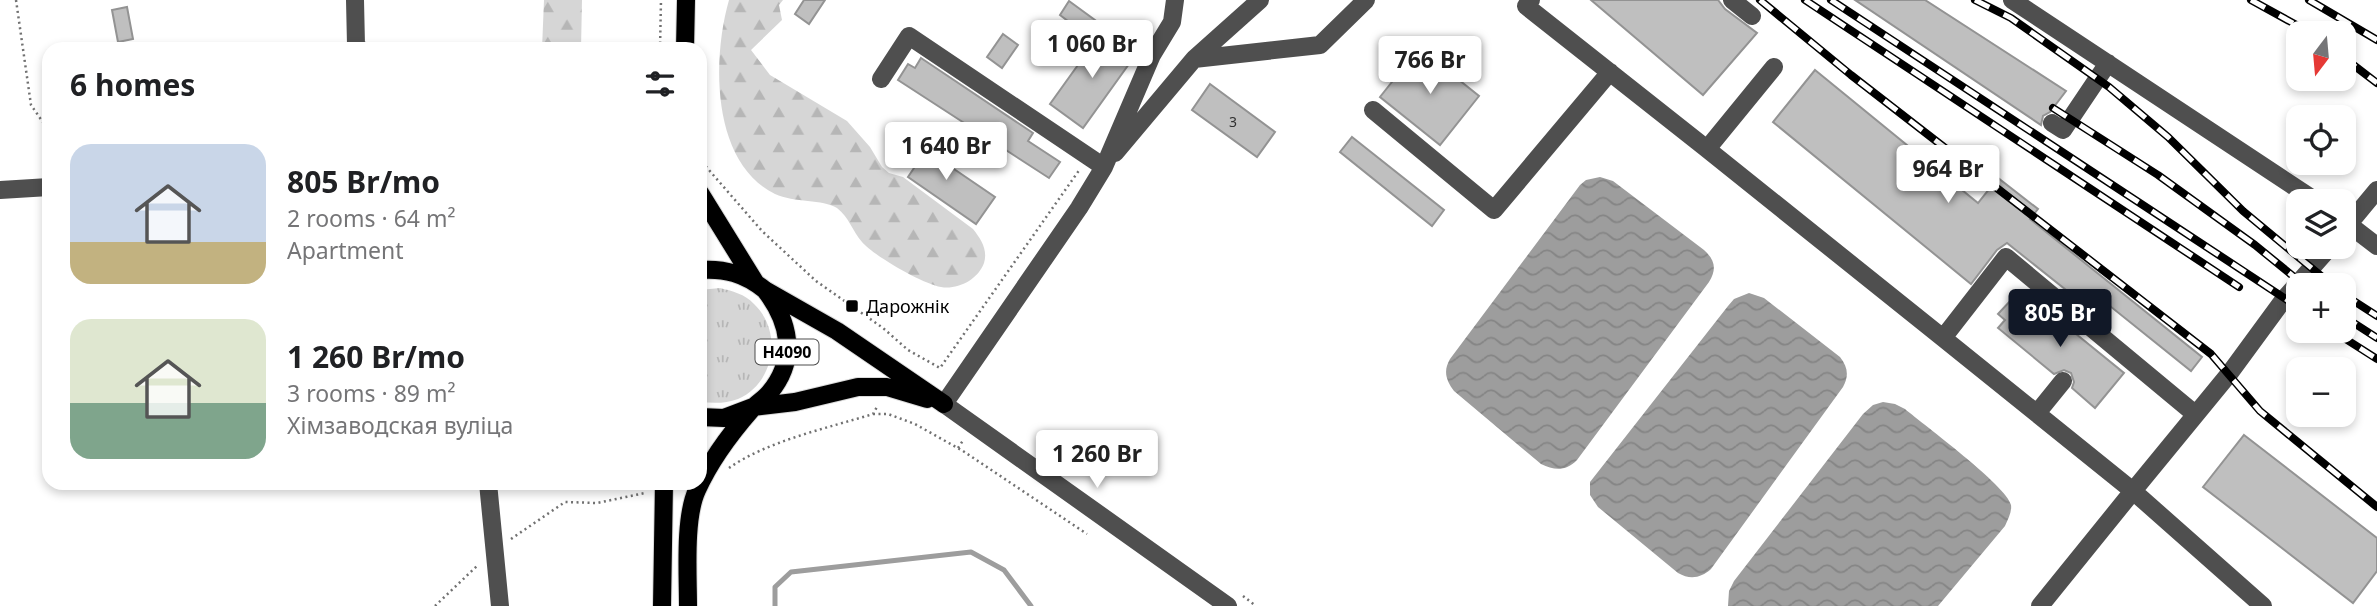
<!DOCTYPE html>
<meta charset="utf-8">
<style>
body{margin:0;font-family:"Noto Sans",sans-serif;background:#f2f2f2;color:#202124;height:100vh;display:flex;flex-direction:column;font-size:26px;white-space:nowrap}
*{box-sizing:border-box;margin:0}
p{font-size:23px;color:#757577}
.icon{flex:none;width:38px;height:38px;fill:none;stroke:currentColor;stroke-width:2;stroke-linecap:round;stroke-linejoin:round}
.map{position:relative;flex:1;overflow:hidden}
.panel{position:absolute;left:42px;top:42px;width:665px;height:448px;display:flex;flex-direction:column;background:#fff;border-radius:21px;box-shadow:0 4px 10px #0003}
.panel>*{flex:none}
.needle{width:46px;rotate:196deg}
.fabs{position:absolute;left:2286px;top:21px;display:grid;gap:14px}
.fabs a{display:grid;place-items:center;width:70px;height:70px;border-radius:14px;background:#fff;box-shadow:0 4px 10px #0003;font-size:35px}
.price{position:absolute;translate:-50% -60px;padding:0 16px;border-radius:7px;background:#fff;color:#222;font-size:23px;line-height:46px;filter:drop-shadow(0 2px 4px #0008)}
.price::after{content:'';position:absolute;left:50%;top:42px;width:21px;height:16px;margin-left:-10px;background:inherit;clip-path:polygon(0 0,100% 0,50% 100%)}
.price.current{background:#111827;color:#fff}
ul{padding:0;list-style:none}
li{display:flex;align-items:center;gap:21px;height:175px;padding:0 28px}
li span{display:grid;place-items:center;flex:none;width:196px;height:140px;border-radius:21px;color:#555}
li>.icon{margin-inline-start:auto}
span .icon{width:84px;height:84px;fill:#fffc;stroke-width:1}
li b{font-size:30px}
h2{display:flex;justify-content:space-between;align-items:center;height:84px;padding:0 28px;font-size:30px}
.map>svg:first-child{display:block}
</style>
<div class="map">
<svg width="2377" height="606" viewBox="0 0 2377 606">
<defs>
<pattern id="grass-tufts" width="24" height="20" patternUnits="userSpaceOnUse" patternTransform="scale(1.75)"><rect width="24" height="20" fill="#d6d6d6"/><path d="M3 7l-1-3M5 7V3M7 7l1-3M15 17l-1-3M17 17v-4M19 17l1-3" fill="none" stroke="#b6b6b6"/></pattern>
<pattern id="forest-firs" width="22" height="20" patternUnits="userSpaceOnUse" patternTransform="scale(1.75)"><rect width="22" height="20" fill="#d6d6d6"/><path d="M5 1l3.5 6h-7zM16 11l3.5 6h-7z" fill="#b6b6b6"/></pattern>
<pattern id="water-waves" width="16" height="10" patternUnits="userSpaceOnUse" patternTransform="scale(1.75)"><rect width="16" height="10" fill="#9d9d9d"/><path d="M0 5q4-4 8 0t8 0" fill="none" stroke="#858585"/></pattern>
</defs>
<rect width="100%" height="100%" fill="#fff"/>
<path fill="url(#grass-tufts)" d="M 720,288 C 732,291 745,294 754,304 C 783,331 775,383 738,399 C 725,404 713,403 700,402 L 700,290 Z"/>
<path fill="url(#forest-firs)" d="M 544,0 L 582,0 L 581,49 L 542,49 Z
M 729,0 L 783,0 L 779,5 L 782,20 L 751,50 L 770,75 L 847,121 L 870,147 L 882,167 L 889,173 L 903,177 L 973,229 C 981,239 988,250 984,263 C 978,280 957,290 941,287 C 923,284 874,256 862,242 C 853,232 849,217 837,208 C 823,199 794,203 775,194 C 711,162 712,59 729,0 Z"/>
<path fill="url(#water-waves)" d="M 1600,177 L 1613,181 L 1704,250 C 1715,260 1717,269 1709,282 L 1577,460 C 1566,471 1555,471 1541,464 L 1454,391 C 1446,380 1443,371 1450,359 L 1580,185 L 1586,180 Z
M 1749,293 L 1764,298 L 1840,357 C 1848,367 1849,376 1843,387 L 1711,569 C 1701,578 1690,580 1678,573 L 1598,507 L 1590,495 L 1590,482 L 1728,306 L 1734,299 Z
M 1883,402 L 1895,404 L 1905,409 C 1924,425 2007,486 2011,505 C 2012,512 2008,519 2005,526 L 1938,606 L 1728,606 L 1729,591 L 1734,581 L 1863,414 L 1873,405 Z"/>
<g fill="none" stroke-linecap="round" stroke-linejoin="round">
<path stroke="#9d9d9d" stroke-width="5" d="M 775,606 L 775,587 L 791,572 L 971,552 L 1004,570 L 1031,606"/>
</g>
<path fill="#bfbfbf" stroke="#939393" stroke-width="2" d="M 804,0 L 825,0 L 809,24 L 795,14 Z
M 1591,0 L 1718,0 L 1725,9 L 1757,33 L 1703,95 Z
M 1855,0 L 1925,0 L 2066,91 L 2050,112 L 2043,116 L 2041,125 Z
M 1069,1 L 1099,23 L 1089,37 L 1060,15 Z
M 127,7 L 133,39 L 118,42 L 112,10 Z
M 1101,33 L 1134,57 L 1083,128 L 1050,104 Z
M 1003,34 L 1018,45 L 1002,68 L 987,57 Z
M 1419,48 L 1479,96 L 1440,145 L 1380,97 Z
M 921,58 L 1033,133 L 1028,141 L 1060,162 L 1049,178 L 898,80 L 908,64 L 915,68 Z
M 1815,70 L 1978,203 L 1998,178 L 2038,209 L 2030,219 L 2202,357 L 2191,371 L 2110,306 L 2100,317 L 2007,243 L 1997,250 L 1971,284 L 1773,122 Z
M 1210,84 L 1275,132 L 1257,157 L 1192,110 Z
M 907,137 L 995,197 L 976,224 L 908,177 L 916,165 L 897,152 Z
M 1352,137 L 1444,210 L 1432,226 L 1340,152 Z
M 2028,295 L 2124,373 L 2095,408 L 2072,388 L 2074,382 L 2071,373 L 2064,370 L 2054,374 L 1998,328 L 2005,320 L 1998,314 L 2011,300 L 2019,306 Z
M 2244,435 L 2377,538 L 2377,571 L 2353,603 L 2203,487 Z"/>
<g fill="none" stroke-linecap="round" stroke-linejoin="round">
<g stroke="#dbdbdb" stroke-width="20">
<path id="major" d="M 685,49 L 686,0
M 700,193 L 755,282
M 700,270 C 725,268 745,274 765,290 L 837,331 L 944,404
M 700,417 L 724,418 L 753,407 L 795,402 L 858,387 L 887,387 L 927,399
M 662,606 L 664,483
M 688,606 C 688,574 684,518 697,490 C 710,461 730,434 751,410 C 756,403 765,399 770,392 C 798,358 789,321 765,290"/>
</g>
<path stroke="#717171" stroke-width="2.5" stroke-dasharray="2 3.5" stroke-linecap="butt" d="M 16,0 L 31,105 L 49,131
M 660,49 L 661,0
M 702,162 L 762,231 L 816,281 L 883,328 L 908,350 L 940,368 L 1080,169
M 873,414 L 888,414 L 915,424 L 963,451 L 1087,534
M 958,448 L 964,439
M 729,468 C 767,441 828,428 873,414 L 878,405
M 511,539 L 565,502 L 597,503 L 645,493
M 1243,596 L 1256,606
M 435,606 L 478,565"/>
<path stroke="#4f4f4f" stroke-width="18" d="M 355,0 L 356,45 L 360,49
M 1175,0 L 1172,22 L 1152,55 L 1104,167 L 1079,208 L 944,404 L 1228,606
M 1531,0 L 1526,6 L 1707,149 L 1774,67
M 1732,0 L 1752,16
M 2012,0 L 2316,201
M 1194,59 L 1260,0
M 881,79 L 909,36 L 1104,167
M 1373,110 L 1494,210 L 1610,72
M 2052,123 L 2063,130 L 2108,63
M 1707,149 L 1943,338 L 2006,257 L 2195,414
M 1115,153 L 1194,59 L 1320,45 L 1366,0
M 0,190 L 49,187
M 2343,220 L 2377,246
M 2343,231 L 2377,190
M 1943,338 L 2133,491 L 2229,374 L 2284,299 L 2330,247
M 2037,413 L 2063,381
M 488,483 L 500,606
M 2040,606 L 2133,491 L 2263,606"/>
<use href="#major" stroke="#000" stroke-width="18"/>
<g stroke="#000" stroke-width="8">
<path id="rail" d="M 1760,0 L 1851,75 L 2211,354 L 2260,411 L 2377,507
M 1805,0 L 2239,287
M 1831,0 L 2298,307
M 1975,0 L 2011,18 L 2109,87 L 2168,137 L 2243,211 L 2332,285
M 2251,0 L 2311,33
M 2309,0 L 2377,40
M 2343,57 L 2377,83
M 2053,108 L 2158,175 L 2255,245 L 2304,285
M 2343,294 L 2377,316
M 2343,316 L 2377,338
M 2333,331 L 2377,359"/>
</g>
<use href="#rail" stroke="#fff" stroke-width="5" stroke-dasharray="16" stroke-linecap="butt"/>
</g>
<rect fill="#000" stroke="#fff" stroke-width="2.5" x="845" y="299" width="14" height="14" rx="3.5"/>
<g text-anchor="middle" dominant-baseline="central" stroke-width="5" stroke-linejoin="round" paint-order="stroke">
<g font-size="14" fill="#303030">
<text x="1233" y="121">3</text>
</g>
<rect fill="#fff" stroke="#4c4c4c" stroke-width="2" x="755.5" y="339.5" width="63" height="25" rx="5"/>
<g font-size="16" font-weight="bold" fill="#000">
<text x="787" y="352">Н4090</text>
</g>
<g font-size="18" fill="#000" stroke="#fff" text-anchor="start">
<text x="866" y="306">Дарожнік</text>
</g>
</g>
</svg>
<div class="fabs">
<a><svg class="needle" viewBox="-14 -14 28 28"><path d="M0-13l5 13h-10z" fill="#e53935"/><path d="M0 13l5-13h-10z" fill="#757577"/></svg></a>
<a><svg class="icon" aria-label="locate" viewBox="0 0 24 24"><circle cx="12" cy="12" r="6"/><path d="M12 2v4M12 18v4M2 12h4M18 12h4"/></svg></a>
<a><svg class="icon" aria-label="layers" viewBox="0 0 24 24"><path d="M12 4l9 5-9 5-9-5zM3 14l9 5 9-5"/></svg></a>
<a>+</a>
<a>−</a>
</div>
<b class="price" style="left:1092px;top:80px">1 060 Br</b>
<b class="price" style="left:1430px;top:96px">766 Br</b>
<b class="price" style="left:946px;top:182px">1 640 Br</b>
<b class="price" style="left:1948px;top:205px">964 Br</b>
<b class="price current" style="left:2060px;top:349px">805 Br</b>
<b class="price" style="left:1097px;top:490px">1 260 Br</b>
<section class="panel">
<h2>6 homes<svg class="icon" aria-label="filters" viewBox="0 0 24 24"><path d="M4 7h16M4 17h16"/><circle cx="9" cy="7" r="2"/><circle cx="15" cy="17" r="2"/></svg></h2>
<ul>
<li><span style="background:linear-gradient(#c9d6e8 70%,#c2b280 0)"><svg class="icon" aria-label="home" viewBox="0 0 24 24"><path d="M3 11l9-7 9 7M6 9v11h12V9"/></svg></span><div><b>805 Br/mo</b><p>2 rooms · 64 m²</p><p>Apartment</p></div></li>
<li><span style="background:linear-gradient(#dfe7d0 60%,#7fa58c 0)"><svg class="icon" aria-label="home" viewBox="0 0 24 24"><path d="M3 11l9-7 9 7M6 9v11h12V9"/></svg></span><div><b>1 260 Br/mo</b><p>3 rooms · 89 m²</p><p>Хімзаводская вуліца</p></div></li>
</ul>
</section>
</div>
